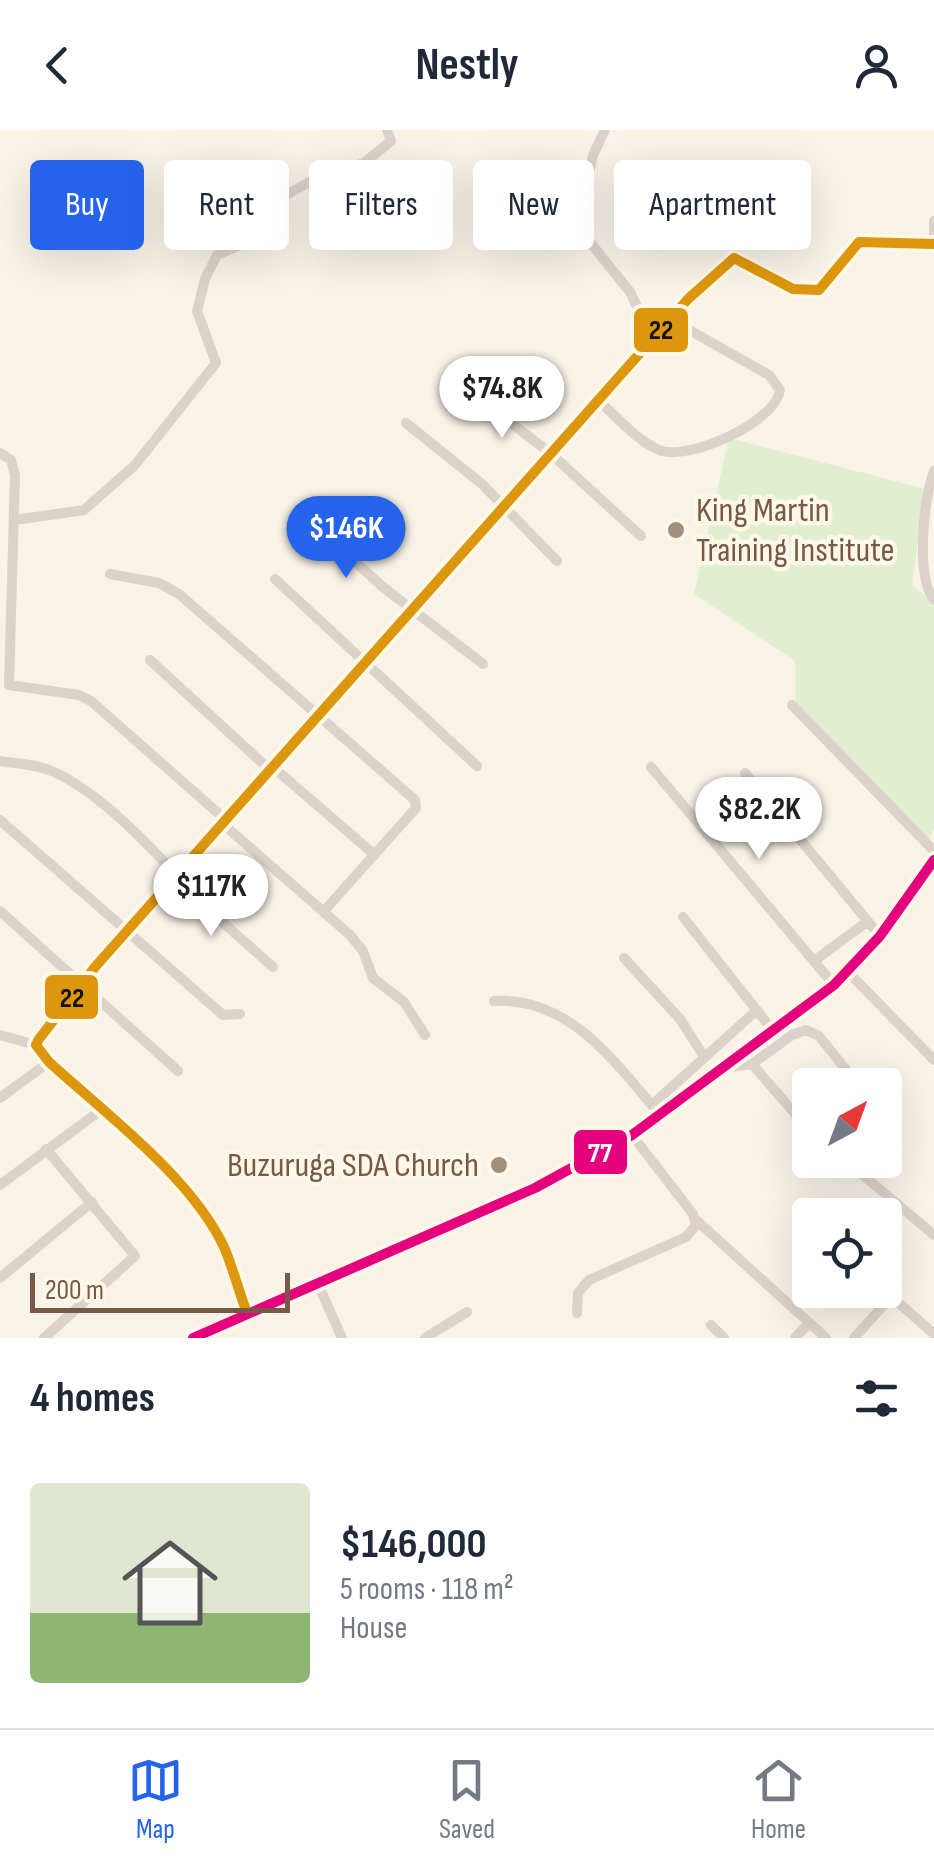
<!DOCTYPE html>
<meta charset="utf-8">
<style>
body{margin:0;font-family:"Sofia Sans Condensed",sans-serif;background:#f2f2f3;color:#1f2937;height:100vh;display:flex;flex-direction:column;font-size:38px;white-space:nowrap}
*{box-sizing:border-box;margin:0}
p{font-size:32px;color:#747a83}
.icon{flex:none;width:55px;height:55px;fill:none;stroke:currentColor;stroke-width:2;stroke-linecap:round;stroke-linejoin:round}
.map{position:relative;height:1208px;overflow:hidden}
.sheet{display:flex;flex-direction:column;background:#fff;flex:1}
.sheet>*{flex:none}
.guide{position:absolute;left:30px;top:30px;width:875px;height:90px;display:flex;gap:20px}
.needle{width:65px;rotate:41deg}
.buttons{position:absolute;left:792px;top:938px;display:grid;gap:20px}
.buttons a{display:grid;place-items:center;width:110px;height:110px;border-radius:10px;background:#fff;box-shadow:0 10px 40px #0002;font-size:50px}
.scale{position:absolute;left:30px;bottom:25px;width:260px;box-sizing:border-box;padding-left:10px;border:5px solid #765946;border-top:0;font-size:28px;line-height:35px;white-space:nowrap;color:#765946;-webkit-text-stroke:8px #fff7e8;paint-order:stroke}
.price{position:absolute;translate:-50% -85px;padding:0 22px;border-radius:35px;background:#fff;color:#222;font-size:32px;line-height:65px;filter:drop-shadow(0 2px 5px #0008)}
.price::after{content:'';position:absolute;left:50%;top:60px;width:30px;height:22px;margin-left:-15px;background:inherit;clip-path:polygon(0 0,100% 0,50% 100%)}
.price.active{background:#2563eb;color:#fff}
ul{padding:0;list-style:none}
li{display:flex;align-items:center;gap:30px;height:250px;padding:0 30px}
li span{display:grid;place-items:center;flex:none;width:280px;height:200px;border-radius:10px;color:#555}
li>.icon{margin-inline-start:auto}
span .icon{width:120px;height:120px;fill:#fffc;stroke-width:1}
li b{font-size:42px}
h2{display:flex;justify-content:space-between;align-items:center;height:120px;padding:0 30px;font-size:42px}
.chip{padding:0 35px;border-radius:10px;background:#fff;box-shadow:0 10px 40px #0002;font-size:35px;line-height:90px}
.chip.active{background:#2563eb;color:#fff}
header{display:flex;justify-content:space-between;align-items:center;height:130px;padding:0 30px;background:#fff;font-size:45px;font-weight:700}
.tab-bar{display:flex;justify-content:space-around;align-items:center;height:140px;border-top:2px solid #e0e1e3;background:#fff;font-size:28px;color:#747a83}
.tab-bar a{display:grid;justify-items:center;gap:5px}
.tab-bar .active{color:#2563eb}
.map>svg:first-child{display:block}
</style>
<header><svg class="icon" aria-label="back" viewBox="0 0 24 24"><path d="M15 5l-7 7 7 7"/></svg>Nestly<svg class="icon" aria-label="person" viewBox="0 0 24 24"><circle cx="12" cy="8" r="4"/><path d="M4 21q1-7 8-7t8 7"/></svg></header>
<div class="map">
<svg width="934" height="1208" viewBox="0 0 934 1208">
<rect width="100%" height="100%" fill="#f8f2e7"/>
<path fill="#e1efd0" d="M 729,308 L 925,359 L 912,455 L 934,473 L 934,698 L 929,709 L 796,582 L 795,531 L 694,464 Z"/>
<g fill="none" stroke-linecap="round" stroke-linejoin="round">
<path stroke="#dbd2cb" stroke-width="10" d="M 605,0 L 593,25 L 580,80 L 581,101 L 630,162 L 651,205
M 934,91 L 934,106
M 478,268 L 549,322 L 641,406
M 597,269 C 615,285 636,310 659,320 C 688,332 776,292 780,260 L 769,245 L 668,188
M 406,293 L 482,354 L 557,431
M 0,323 L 11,330 L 15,345 L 9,555 L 79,565 L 91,571 L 227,691
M 934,341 C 923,369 916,447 934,470
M 308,389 L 383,457 L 483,534
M 15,390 L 84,380 L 135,335 L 216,233 L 197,181 L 205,149 L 217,125 L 248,112 L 286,65 L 313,50 L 364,33 L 391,11 L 387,0
M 110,444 L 159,453 L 179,464 L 415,670 L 416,678 L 324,781
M 275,449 L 477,636
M 150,530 L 271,641
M 792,575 L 934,721
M 0,631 C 18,634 37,634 54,642 C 100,663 144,711 179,747
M 651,637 L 834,855
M 274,638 L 375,725
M 745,643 L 880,806
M 0,690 L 223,885 L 240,884
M 224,695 L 350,805 L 363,821 L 373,848 L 404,872 L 425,905
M 176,751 L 273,837
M 0,781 L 178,941
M 683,787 L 774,902
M 624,828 L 680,889 L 703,925
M 814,831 L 868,791
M 848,842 L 934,930
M 494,871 C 569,866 616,933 660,985
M 0,905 L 36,915
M 752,934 L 792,905 L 806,900 L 819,906 L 851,946 L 841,955
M 729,937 L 752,934 L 810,1001
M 0,968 L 49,932
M 652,975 L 757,880
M 845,1030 L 934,1105
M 0,1055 L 101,980
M 694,1088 L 826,1208
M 0,1148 L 92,1072
M 318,1154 L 342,1208
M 884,1160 L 934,1204
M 247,1183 C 239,1162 233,1138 224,1117 C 191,1047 106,984 49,932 L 36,915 L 39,909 L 95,837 L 688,169 L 734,128 L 793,159 L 819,160 L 859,112 L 934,114
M 577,1183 L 578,1163 L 589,1150 L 686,1107 L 696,1095 L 693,1084 L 632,1005
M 711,1195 L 724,1208
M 44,1208 L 135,1126 L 46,1019
M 425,1208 L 467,1182
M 795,1208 L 809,1193
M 854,1208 L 891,1167"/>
<path stroke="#dad1c6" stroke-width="12" d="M 193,1208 L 535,1058 L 632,1005 L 834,855 L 880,806 L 934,730"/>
<g stroke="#fff7e8" stroke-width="18">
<path id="bus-1" d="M 247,1183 C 239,1162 233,1138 224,1117 C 191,1047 106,984 49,932 L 36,915 L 39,909 L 95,837 L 688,169 L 734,128 L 793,159 L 819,160 L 859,112 L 934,114"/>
</g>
<g stroke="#fff7e8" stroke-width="18">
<path id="bus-2" d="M 193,1208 L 535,1058 L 632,1005 L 834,855 L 880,806 L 934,730"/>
</g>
<use href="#bus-1" stroke="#dd970e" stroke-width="10"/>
<use href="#bus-2" stroke="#e5007d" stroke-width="10"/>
</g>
<g fill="#a48f7e" stroke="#fff7e8" stroke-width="4">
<circle cx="676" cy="400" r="10"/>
<circle cx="499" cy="1035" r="10"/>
</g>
<g text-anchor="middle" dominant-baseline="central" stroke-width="9" stroke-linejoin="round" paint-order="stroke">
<g font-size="35" fill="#765946" stroke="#fff7e8" text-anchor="start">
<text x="696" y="380">King Martin<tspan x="696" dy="40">Training Institute</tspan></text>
<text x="479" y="1035" text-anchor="end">Buzuruga SDA Church</text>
</g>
</g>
<g stroke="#fff7e8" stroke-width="4">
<rect x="632" y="176" width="58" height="48" rx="10" fill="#dd970e"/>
<rect x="43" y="843" width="57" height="48" rx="10" fill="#dd970e"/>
<rect x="572" y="998" width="57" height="48" rx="10" fill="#e5007d"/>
</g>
<g font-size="28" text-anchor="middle" font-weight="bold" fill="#fff">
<text x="600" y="1032">77</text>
</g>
<g font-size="28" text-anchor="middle" font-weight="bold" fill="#111">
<text x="661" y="209">22</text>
<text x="72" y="877">22</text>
</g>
</svg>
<div class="buttons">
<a><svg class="needle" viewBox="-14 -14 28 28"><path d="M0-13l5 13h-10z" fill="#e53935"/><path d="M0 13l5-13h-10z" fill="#747a83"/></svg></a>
<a><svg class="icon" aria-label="locate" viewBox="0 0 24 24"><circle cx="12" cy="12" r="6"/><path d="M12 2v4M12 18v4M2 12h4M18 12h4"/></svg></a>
</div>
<div class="scale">200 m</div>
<b class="price" style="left:502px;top:311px">$74.8K</b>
<b class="price active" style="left:346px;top:451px">$146K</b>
<b class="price" style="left:759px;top:732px">$82.2K</b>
<b class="price" style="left:211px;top:809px">$117K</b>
<div class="guide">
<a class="chip active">Buy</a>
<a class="chip">Rent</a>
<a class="chip">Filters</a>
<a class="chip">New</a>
<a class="chip">Apartment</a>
</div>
</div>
<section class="sheet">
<h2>4 homes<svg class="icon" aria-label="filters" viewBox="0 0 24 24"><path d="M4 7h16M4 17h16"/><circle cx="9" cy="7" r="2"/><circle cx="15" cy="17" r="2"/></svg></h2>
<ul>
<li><span style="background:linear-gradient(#dfe7d0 65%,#8fb573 0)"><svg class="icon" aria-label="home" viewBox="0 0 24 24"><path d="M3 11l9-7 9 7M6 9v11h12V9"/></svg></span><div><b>$146,000</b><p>5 rooms · 118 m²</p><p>House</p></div></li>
</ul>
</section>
<nav class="tab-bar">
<a class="active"><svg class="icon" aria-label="map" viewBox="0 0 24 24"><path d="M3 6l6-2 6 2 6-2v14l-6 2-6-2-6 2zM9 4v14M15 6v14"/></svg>Map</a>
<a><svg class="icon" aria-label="saved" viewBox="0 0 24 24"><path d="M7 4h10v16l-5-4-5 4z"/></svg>Saved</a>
<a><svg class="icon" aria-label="home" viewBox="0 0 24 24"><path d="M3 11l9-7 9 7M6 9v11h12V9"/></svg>Home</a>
</nav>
